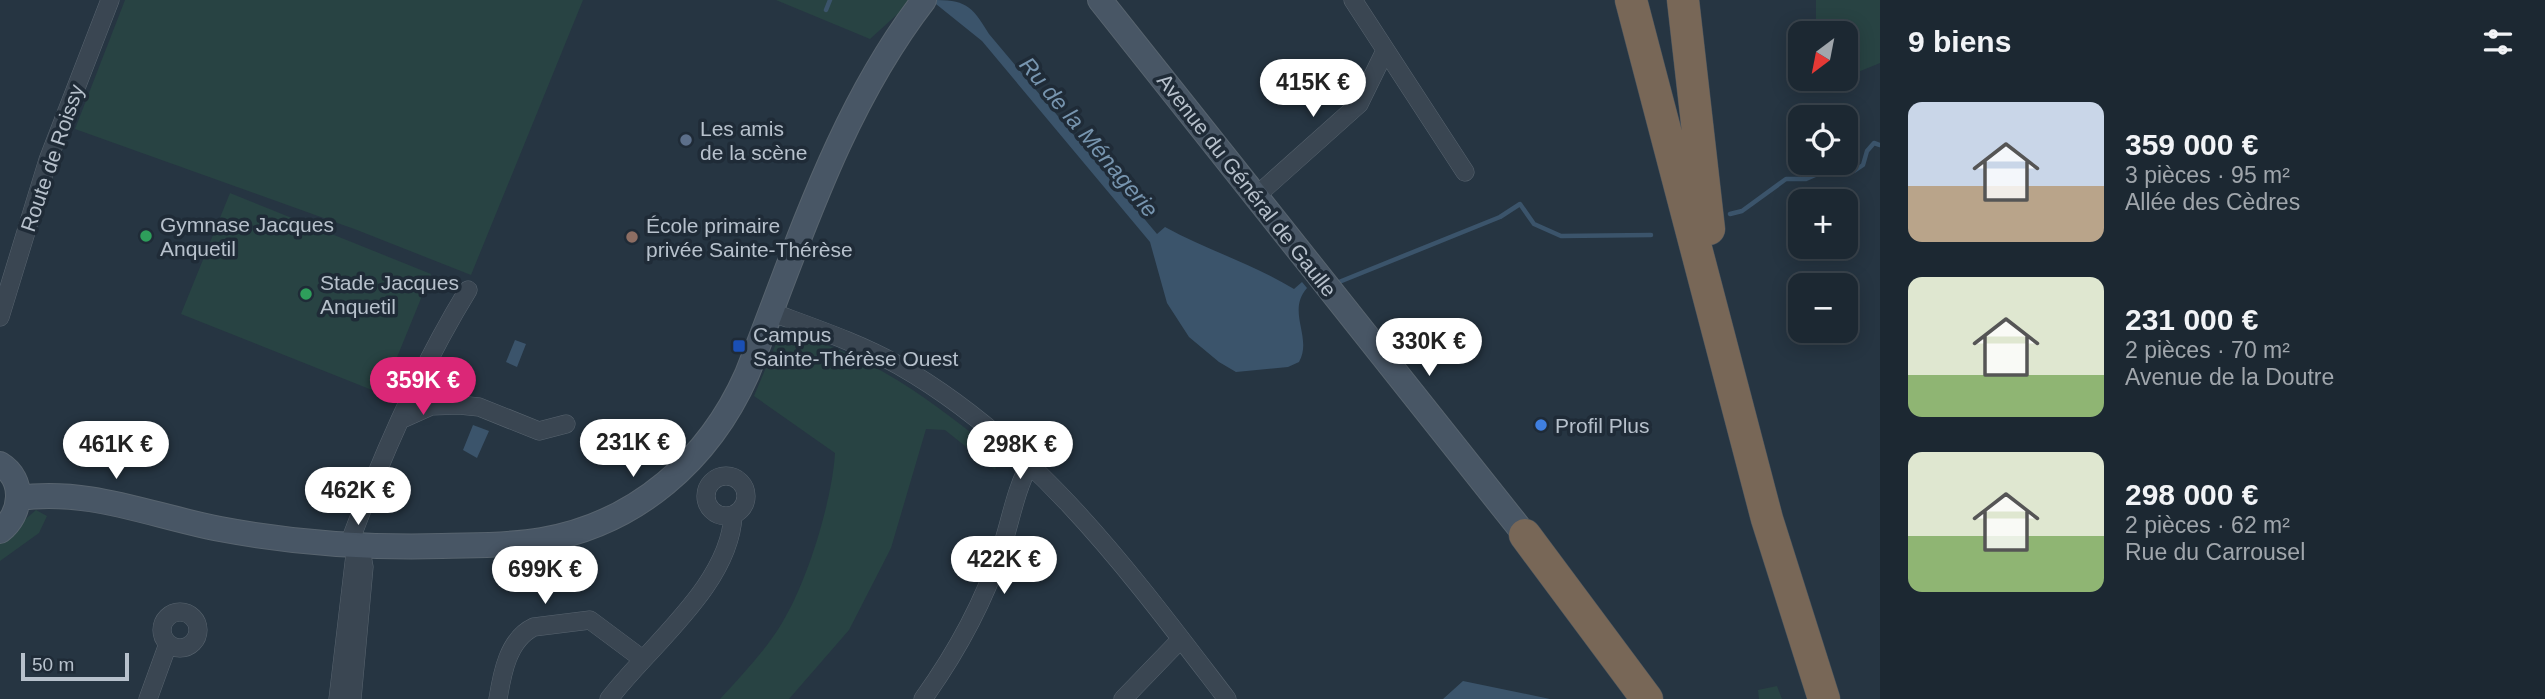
<!DOCTYPE html>
<html lang="fr">
<meta charset="utf-8">
<style>
body{margin:0;font-family:Arial,sans-serif;background:#29343e;color:#f1f3f6;height:100vh;display:flex;flex-direction:column;font-size:26px;white-space:nowrap}
*{box-sizing:border-box;margin:0}
p{font-size:23px;color:#a0a6ac}
.icon{flex:none;width:38px;height:38px;fill:none;stroke:currentColor;stroke-width:2;stroke-linecap:round;stroke-linejoin:round}
.map{position:relative;flex:1;overflow:hidden}
.panel{display:flex;flex-direction:column;background:#1c2832;width:665px}
.panel>*{flex:none}
.needle{width:46px;rotate:212deg}
.buttons{position:absolute;left:1788px;top:21px;display:grid;gap:14px}
.buttons a{display:grid;place-items:center;width:70px;height:70px;border-radius:14px;background:#1c2832;box-shadow:0 4px 18px #0003,0 0 0 2px #3a444d;font-size:35px}
.scale{position:absolute;left:21px;bottom:18px;width:108px;box-sizing:border-box;padding-left:7px;border:4px solid #b7c1cc;border-top:0;font-size:19px;line-height:24px;white-space:nowrap;color:#b7c1cc;-webkit-text-stroke:5px #1f2b37;paint-order:stroke}
.price{position:absolute;translate:-50% -60px;padding:0 16px;border-radius:24px;background:#fff;color:#222;font-size:23px;line-height:46px;filter:drop-shadow(0 2px 4px #0008)}
.price::after{content:'';position:absolute;left:50%;top:42px;width:21px;height:16px;margin-left:-10px;background:inherit;clip-path:polygon(0 0,100% 0,50% 100%)}
.price.current{background:#db2777;color:#fff}
ul{padding:0;list-style:none}
li{display:flex;align-items:center;gap:21px;height:175px;padding:0 28px}
li span{display:grid;place-items:center;flex:none;width:196px;height:140px;border-radius:14px;color:#555}
li>.icon{margin-inline-start:auto}
span .icon{width:84px;height:84px;fill:#fffc;stroke-width:1}
li b{font-size:30px}
h2{display:flex;justify-content:space-between;align-items:center;height:84px;padding:0 28px;font-size:30px}
main{display:flex;flex:1;min-height:0}
.map>svg:first-child{display:block}
</style>
<main>
<div class="map">
<svg width="1880" height="699" viewBox="0 0 1880 699">
<rect width="100%" height="100%" fill="#263542"/>
<path fill="#284343" d="M 125,0 L 583,0 L 471,275 L 357,230 L 75,129 Z
M 776,0 L 913,0 L 870,39 Z
M 1816,0 L 1880,0 L 1880,63 L 1846,77 L 1846,33 L 1816,33 Z
M 230,193 L 431,274 L 382,394 L 181,314 Z
M 781,332 C 866,349 935,403 1000,456 L 995,470 L 945,430 L 926,429 L 891,548 L 849,630 L 789,699 L 720,699 C 741,676 766,650 782,623 C 807,582 832,502 835,453 L 754,396 Z
M 36,510 L 47,516 L 39,533 L 0,561 L 0,541 Z
M 1777,686 L 1782,699 L 1759,699 L 1758,690 Z"/>
<path fill="#3b546b" d="M 931,0 C 965,0 971,4 989,34 L 1157,234 L 1165,227 C 1207,250 1253,264 1294,289 L 1302,282 L 1307,288 C 1286,312 1313,337 1299,362 L 1288,367 L 1236,372 L 1219,362 L 1189,337 L 1167,303 L 1150,242 L 982,41 Z
M 515,340 L 526,344 L 517,367 L 506,362 Z
M 473,425 L 489,431 L 477,458 L 463,450 Z
M 1463,681 L 1550,699 L 1443,699 Z"/>
<g fill="none" stroke-linecap="round" stroke-linejoin="round">
<path stroke="#3b546b" stroke-width="4.5" d="M 826,10 L 830,0
M 1730,214 L 1742,211 L 1786,179 L 1806,179 L 1822,172 L 1854,171 L 1863,165 L 1867,151 L 1874,143 L 1880,145
M 1339,282 L 1500,217 L 1520,204 L 1534,224 L 1561,236 L 1651,235"/>
<g stroke="#58646f" stroke-width="19">
<path id="street" d="M 1353,0 L 1465,172
M 1255,197 L 1359,104 L 1385,51
M 771,312 C 814,328 859,343 898,365 C 1037,444 1132,575 1227,699
M 0,317 L 48,160 L 110,0
M 402,419 L 431,406 L 459,405 L 479,407 L 539,431 L 566,424
M706 496a20 20 0 1 1 40 0a20 20 0 1 1-40 0Z
M 356,546 L 352,536 C 384,451 420,368 468,290
M162 630a18 18 0 1 1 36 0a18 18 0 1 1-36 0Z
M 148,699 L 168,644
M 338,699 L 356,546 L 362,556 L 364,567 L 352,699
M 498,699 C 502,674 508,639 534,627 L 590,620 L 641,658
M 609,699 C 649,646 730,585 733,515
M 923,699 C 956,653 983,604 1001,550 C 1011,520 1015,491 1030,463
M 1123,699 L 1181,639"/>
</g>
<g stroke="#58646f" stroke-width="26">
<path id="secondary" d="M 1100,0 L 1525,535
M 0,464 C 26,480 22,514 0,531
M 18,498 C 90,488 151,516 220,529 C 294,543 367,548 442,546 C 475,545 509,546 542,540 C 636,524 709,460 747,374 C 798,245 839,110 924,0"/>
</g>
<g stroke="#45515c" stroke-width="33">
<path id="highway" d="M 1631,0 L 1767,519 L 1824,699
M 1683,0 L 1709,229
M 1525,535 L 1647,699"/>
</g>
<use href="#street" stroke="#3a4652" stroke-width="18"/>
<use href="#secondary" stroke="#485665" stroke-width="24"/>
<use href="#highway" stroke="#786757" stroke-width="32"/>
</g>
<circle fill="#5c6f8a" stroke="#1f2b37" stroke-width="2.5" cx="686" cy="140" r="7"/>
<g fill="#2e9e5b" stroke="#1f2b37" stroke-width="2.5">
<circle cx="146" cy="236" r="7"/>
<circle cx="306" cy="294" r="7"/>
</g>
<circle fill="#8d6e63" stroke="#1f2b37" stroke-width="2.5" cx="632" cy="237" r="7"/>
<rect fill="#1a4fb4" stroke="#1f2b37" stroke-width="2.5" x="732" y="339" width="14" height="14" rx="3.5"/>
<circle fill="#3f7fe0" stroke="#1f2b37" stroke-width="2.5" cx="1541" cy="425" r="7"/>
<g text-anchor="middle" dominant-baseline="central" stroke-width="7" stroke-linejoin="round" paint-order="stroke">
<g font-size="21" fill="#b7c1cc" stroke="#1f2b37" text-anchor="start">
<text x="700" y="128">Les amis<tspan x="700" dy="24">de la scène</tspan></text>
<text x="160" y="224">Gymnase Jacques<tspan x="160" dy="24">Anquetil</tspan></text>
<text x="646" y="225">École primaire<tspan x="646" dy="24">privée Sainte-Thérèse</tspan></text>
<text x="320" y="282">Stade Jacques<tspan x="320" dy="24">Anquetil</tspan></text>
<text x="753" y="334">Campus<tspan x="753" dy="24">Sainte-Thérèse Ouest</tspan></text>
<text x="1555" y="425">Profil Plus</text>
</g>
<g font-size="21" fill="#b7c1cc" stroke="#1f2b37">
<text transform="translate(52 158) rotate(-71)">Route de Roissy</text>
<text transform="translate(1247 185) rotate(52)">Avenue du Général de Gaulle</text>
</g>
<g font-size="23" font-style="italic" fill="#7795af" stroke="#1f2b37">
<text transform="translate(1089 137) rotate(50)">Ru de la Ménagerie</text>
</g>
</g>
</svg>
<div class="buttons">
<a><svg class="needle" viewBox="-14 -14 28 28"><path d="M0-13l5 13h-10z" fill="#e53935"/><path d="M0 13l5-13h-10z" fill="#a0a6ac"/></svg></a>
<a><svg class="icon" aria-label="locate" viewBox="0 0 24 24"><circle cx="12" cy="12" r="6"/><path d="M12 2v4M12 18v4M2 12h4M18 12h4"/></svg></a>
<a>+</a>
<a>−</a>
</div>
<div class="scale">50 m</div>
<b class="price" style="left:1313px;top:119px">415K €</b>
<b class="price" style="left:1429px;top:378px">330K €</b>
<b class="price current" style="left:423px;top:417px">359K €</b>
<b class="price" style="left:633px;top:479px">231K €</b>
<b class="price" style="left:116px;top:481px">461K €</b>
<b class="price" style="left:1020px;top:481px">298K €</b>
<b class="price" style="left:358px;top:527px">462K €</b>
<b class="price" style="left:1004px;top:596px">422K €</b>
<b class="price" style="left:545px;top:606px">699K €</b>
</div>
<section class="panel">
<h2>9 biens<svg class="icon" aria-label="filters" viewBox="0 0 24 24"><path d="M4 7h16M4 17h16"/><circle cx="9" cy="7" r="2"/><circle cx="15" cy="17" r="2"/></svg></h2>
<ul>
<li><span style="background:linear-gradient(#c9d6e8 60%,#b9a48a 0)"><svg class="icon" aria-label="home" viewBox="0 0 24 24"><path d="M3 11l9-7 9 7M6 9v11h12V9"/></svg></span><div><b>359 000 €</b><p>3 pièces · 95 m²</p><p>Allée des Cèdres</p></div></li>
<li><span style="background:linear-gradient(#dfe7d0 70%,#8fb573 0)"><svg class="icon" aria-label="home" viewBox="0 0 24 24"><path d="M3 11l9-7 9 7M6 9v11h12V9"/></svg></span><div><b>231 000 €</b><p>2 pièces · 70 m²</p><p>Avenue de la Doutre</p></div></li>
<li><span style="background:linear-gradient(#dfe7d0 60%,#8fb573 0)"><svg class="icon" aria-label="home" viewBox="0 0 24 24"><path d="M3 11l9-7 9 7M6 9v11h12V9"/></svg></span><div><b>298 000 €</b><p>2 pièces · 62 m²</p><p>Rue du Carrousel</p></div></li>
</ul>
</section>
</main>
